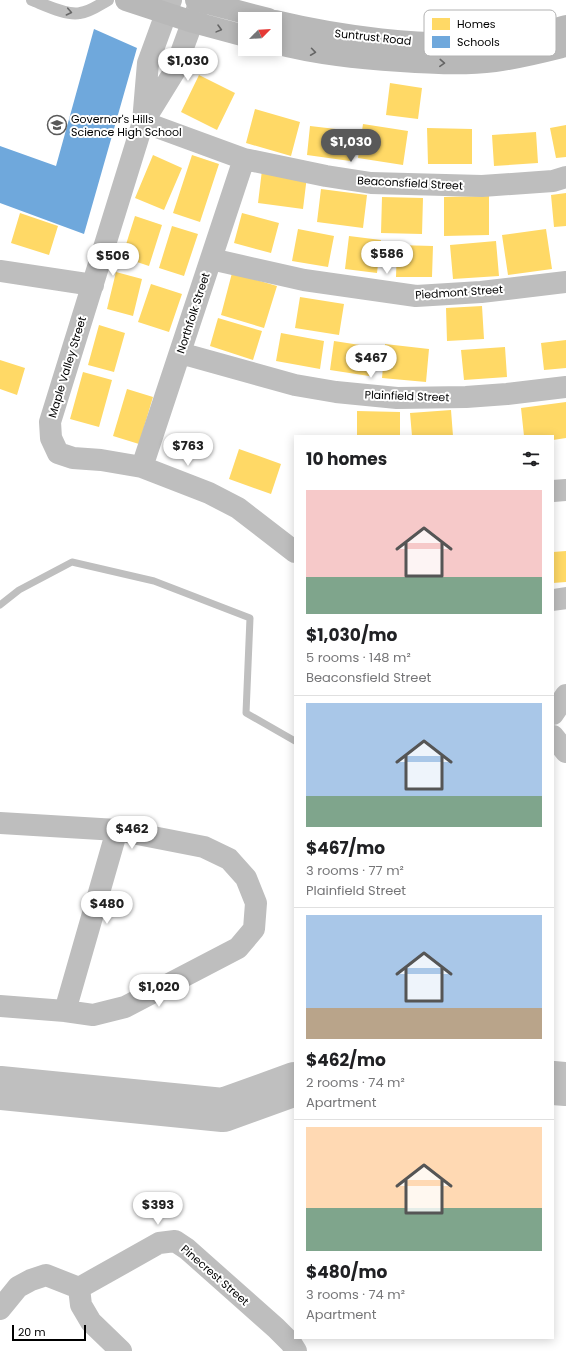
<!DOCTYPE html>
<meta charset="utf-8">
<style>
body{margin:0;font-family:Poppins,sans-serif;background:#f6f6f6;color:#202124;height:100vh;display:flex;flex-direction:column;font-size:15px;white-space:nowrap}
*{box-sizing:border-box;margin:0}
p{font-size:13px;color:#757577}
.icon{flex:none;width:22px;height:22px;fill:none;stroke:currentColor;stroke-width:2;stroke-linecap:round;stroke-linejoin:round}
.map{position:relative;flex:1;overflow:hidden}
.drawer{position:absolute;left:294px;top:435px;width:260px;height:904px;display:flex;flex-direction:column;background:#fff;border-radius:0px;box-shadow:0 2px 10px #0003}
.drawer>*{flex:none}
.needle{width:26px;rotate:66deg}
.fabs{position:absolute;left:238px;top:12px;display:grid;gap:8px}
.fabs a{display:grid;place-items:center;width:44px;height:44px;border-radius:0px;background:#fff;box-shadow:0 2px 10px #0003;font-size:20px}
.scale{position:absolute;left:12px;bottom:10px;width:74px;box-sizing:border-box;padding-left:4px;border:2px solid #000;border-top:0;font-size:11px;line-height:14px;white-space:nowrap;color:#000;-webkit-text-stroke:3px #fff;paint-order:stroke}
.price{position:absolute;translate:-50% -34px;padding:0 9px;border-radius:14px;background:#fff;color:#222;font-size:13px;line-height:26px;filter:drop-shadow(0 1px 2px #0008)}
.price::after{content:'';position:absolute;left:50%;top:24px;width:12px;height:9px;margin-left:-6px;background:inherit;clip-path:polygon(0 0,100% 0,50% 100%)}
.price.active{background:#595959;color:#fff}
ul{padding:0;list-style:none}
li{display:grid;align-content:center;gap:8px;height:212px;padding:0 12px}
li+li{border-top:1px solid #e0e0e0}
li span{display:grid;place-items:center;height:124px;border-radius:0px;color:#555}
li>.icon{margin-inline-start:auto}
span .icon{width:72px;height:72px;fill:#fffc;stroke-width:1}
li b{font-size:17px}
h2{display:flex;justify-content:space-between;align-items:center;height:48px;padding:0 12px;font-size:17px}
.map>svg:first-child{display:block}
</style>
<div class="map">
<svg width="566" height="1351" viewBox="0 0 566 1351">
<rect width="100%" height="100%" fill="#fff"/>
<path fill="#ffd966" d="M 199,75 L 235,93 L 217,130 L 181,112 Z
M 390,83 L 422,88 L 418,119 L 386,115 Z
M 255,109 L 300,122 L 291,156 L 246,143 Z
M 363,124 L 408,131 L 403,165 L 358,158 Z
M 566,125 L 566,157 L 556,158 L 550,128 Z
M 310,126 L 353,131 L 350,161 L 307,155 Z
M 427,128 L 472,129 L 472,164 L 428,164 Z
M 536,132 L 538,163 L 494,166 L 492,135 Z
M 153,155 L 182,168 L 164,210 L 135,198 Z
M 192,155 L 219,164 L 200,222 L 173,213 Z
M 262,170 L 307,176 L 303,209 L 258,203 Z
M 321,189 L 367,195 L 363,228 L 317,222 Z
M 566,193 L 566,226 L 554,227 L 551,195 Z
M 489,196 L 489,235 L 444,236 L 444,197 Z
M 382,197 L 423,198 L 422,234 L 381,233 Z
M 20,213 L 58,226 L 49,255 L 11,243 Z
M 242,213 L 279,223 L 271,253 L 234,243 Z
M 135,216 L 162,225 L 149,266 L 122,257 Z
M 172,226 L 198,234 L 184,276 L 159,268 Z
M 298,229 L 334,236 L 328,267 L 292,261 Z
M 546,229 L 552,269 L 508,275 L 502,235 Z
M 349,236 L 381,240 L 377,273 L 345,269 Z
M 496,241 L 499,276 L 453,279 L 450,245 Z
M 397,245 L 433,246 L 432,277 L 396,277 Z
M 116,272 L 142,279 L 133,316 L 107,309 Z
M 232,273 L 277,286 L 264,328 L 221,315 Z
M 151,284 L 182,294 L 169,332 L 138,322 Z
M 300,297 L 344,304 L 339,335 L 295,328 Z
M 482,306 L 484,339 L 447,341 L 446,308 Z
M 218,318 L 262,331 L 253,360 L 210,346 Z
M 99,325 L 125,333 L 114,372 L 88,365 Z
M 281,333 L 324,341 L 320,369 L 276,361 Z
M 566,340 L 566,368 L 544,370 L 541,343 Z
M 334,341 L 373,347 L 369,376 L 330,370 Z
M 385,344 L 429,349 L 426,382 L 382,378 Z
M 505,347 L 507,377 L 464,380 L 461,350 Z
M 0,360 L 25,368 L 17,395 L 0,389 Z
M 83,372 L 112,380 L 99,427 L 70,419 Z
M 127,389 L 153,397 L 139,444 L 113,436 Z
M 566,402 L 566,438 L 553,440 L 553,436 L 524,436 L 521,408 Z
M 451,410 L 453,436 L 412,436 L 410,413 Z
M 357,411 L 400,412 L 400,436 L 357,436 Z
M 239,449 L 281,464 L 271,494 L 229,479 Z
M 566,551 L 566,582 L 553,583 L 553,552 Z"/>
<path fill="#6fa8dc" d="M 94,29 L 137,48 L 84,234 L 0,203 L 0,146 L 56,166 Z"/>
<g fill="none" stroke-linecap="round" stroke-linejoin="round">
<path stroke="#bfbfbf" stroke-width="7" d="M 0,605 L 19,590 L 72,562 L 154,581 L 250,618 L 246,713 L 295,741"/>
<path stroke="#bfbfbf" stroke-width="44" d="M 553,1083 L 566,1084
M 0,1088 L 223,1110 L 295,1084"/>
<path stroke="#bebebe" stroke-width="12" d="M 32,0 C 45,5 67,16 80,13 C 90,12 99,5 108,0"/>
<path stroke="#bebebe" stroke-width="22" d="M 171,0 L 148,63 L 143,122 L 50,422 L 51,438 L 58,453 L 73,458 L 101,460 L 142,467 L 209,493 L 238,508 L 295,552
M 145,119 L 174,72 L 199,4
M 143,122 L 244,159 L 326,176 L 371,183 L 482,186 L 553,181 L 566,177
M 211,259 L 304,280 L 416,296 L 481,292 L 566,282
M 0,271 L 93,285
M 180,353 L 295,385 L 336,392 L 397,398 L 466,397 L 507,394 L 566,387
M 142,467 L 244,159
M 553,491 L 566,490
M 553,600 L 566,598
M 553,714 L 566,695
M 553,736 L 566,752
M 0,823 L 117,830 L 204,847 L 229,859 L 246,878 L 256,903 L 254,929 L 238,948 L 125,1007 L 93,1015 L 65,1011 L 0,1006
M 65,1011 L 117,830
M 79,1288 L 81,1305 L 91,1322 L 121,1351
M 0,1309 L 18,1287 L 31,1280 L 46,1275 L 79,1288 L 159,1243 L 175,1241 L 187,1249 L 276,1328 L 291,1343 L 296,1351"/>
<path stroke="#b8b8b8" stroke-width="22" d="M 126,0 L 193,22 L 245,36
M 196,0 L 268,19
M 275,21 C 342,37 420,47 489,42 C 515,41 541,33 566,26
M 275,43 C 317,54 358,58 401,61 C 432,63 464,65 495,61 C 519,58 542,52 566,46"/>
</g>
<defs><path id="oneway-chevron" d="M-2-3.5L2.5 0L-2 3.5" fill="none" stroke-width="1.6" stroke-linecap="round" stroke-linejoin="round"/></defs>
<use stroke="#686868" href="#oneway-chevron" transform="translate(69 12) rotate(12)"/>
<g stroke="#656565">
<use href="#oneway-chevron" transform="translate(219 29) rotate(15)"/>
<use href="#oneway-chevron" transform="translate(313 52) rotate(8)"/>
<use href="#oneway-chevron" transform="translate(442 63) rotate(3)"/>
</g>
<defs>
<g id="school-ring" transform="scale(1)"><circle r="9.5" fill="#fff" stroke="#595959" stroke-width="1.5"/><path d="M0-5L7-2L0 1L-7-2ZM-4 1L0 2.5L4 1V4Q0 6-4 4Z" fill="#595959"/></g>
</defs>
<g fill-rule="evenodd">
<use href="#school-ring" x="57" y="125"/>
</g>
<g text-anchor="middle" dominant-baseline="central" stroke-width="4" stroke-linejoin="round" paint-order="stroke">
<g font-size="11" fill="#000" stroke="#fff">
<text transform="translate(373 37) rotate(6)">Suntrust Road</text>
<text transform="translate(410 183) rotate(3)">Beaconsfield Street</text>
<text transform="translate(459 292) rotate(-4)">Piedmont Street</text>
<text transform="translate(193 313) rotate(-72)">Northfolk Street</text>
<text transform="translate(67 367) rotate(-73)">Maple Valley Street</text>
<text transform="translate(407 396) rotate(2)">Plainfield Street</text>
<text transform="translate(215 1275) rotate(41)">Pinecrest Street</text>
</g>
<g font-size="11" fill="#000" stroke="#fff" text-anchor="start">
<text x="71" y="119">Governor's Hills<tspan x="71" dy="13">Science High School</tspan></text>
</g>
</g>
<rect x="424" y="10" width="132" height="46" rx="6" fill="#fff" stroke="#b2b2b2" stroke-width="1"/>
<rect x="432" y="18" width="18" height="12" fill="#ffd966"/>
<rect x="432" y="36" width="18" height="12" fill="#6fa8dc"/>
<g font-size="11" fill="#000">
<text x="457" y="28">Homes</text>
<text x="457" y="46">Schools</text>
</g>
</svg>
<div class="fabs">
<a><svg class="needle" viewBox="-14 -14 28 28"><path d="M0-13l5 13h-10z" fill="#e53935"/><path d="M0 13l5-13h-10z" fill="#757577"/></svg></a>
</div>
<div class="scale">20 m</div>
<b class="price" style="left:188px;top:82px">$1,030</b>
<b class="price active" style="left:351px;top:163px">$1,030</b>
<b class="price" style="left:387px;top:275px">$586</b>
<b class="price" style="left:113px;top:277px">$506</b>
<b class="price" style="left:371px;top:379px">$467</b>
<b class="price" style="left:188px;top:467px">$763</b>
<b class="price" style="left:132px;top:850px">$462</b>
<b class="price" style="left:107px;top:925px">$480</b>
<b class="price" style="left:159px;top:1008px">$1,020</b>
<b class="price" style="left:158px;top:1226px">$393</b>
<section class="drawer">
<h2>10 homes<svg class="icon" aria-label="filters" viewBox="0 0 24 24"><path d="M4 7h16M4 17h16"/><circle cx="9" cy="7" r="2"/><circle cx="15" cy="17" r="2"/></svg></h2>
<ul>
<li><span style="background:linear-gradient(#f6c9c9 70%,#7fa58c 0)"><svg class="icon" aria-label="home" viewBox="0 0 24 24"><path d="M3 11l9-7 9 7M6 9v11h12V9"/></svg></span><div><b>$1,030/mo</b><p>5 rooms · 148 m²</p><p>Beaconsfield Street</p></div></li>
<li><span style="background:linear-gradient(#a9c7e8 75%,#7fa58c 0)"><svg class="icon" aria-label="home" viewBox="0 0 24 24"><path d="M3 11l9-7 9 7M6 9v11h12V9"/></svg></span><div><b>$467/mo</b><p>3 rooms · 77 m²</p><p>Plainfield Street</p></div></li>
<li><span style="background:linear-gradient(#a9c7e8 75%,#b9a48a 0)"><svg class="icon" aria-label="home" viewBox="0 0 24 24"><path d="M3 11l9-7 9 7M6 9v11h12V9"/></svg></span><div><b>$462/mo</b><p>2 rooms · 74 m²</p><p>Apartment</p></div></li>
<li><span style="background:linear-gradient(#ffd9b3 65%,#7fa58c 0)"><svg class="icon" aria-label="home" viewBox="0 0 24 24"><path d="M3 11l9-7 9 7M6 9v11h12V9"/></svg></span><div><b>$480/mo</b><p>3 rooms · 74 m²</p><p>Apartment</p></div></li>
</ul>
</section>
</div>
